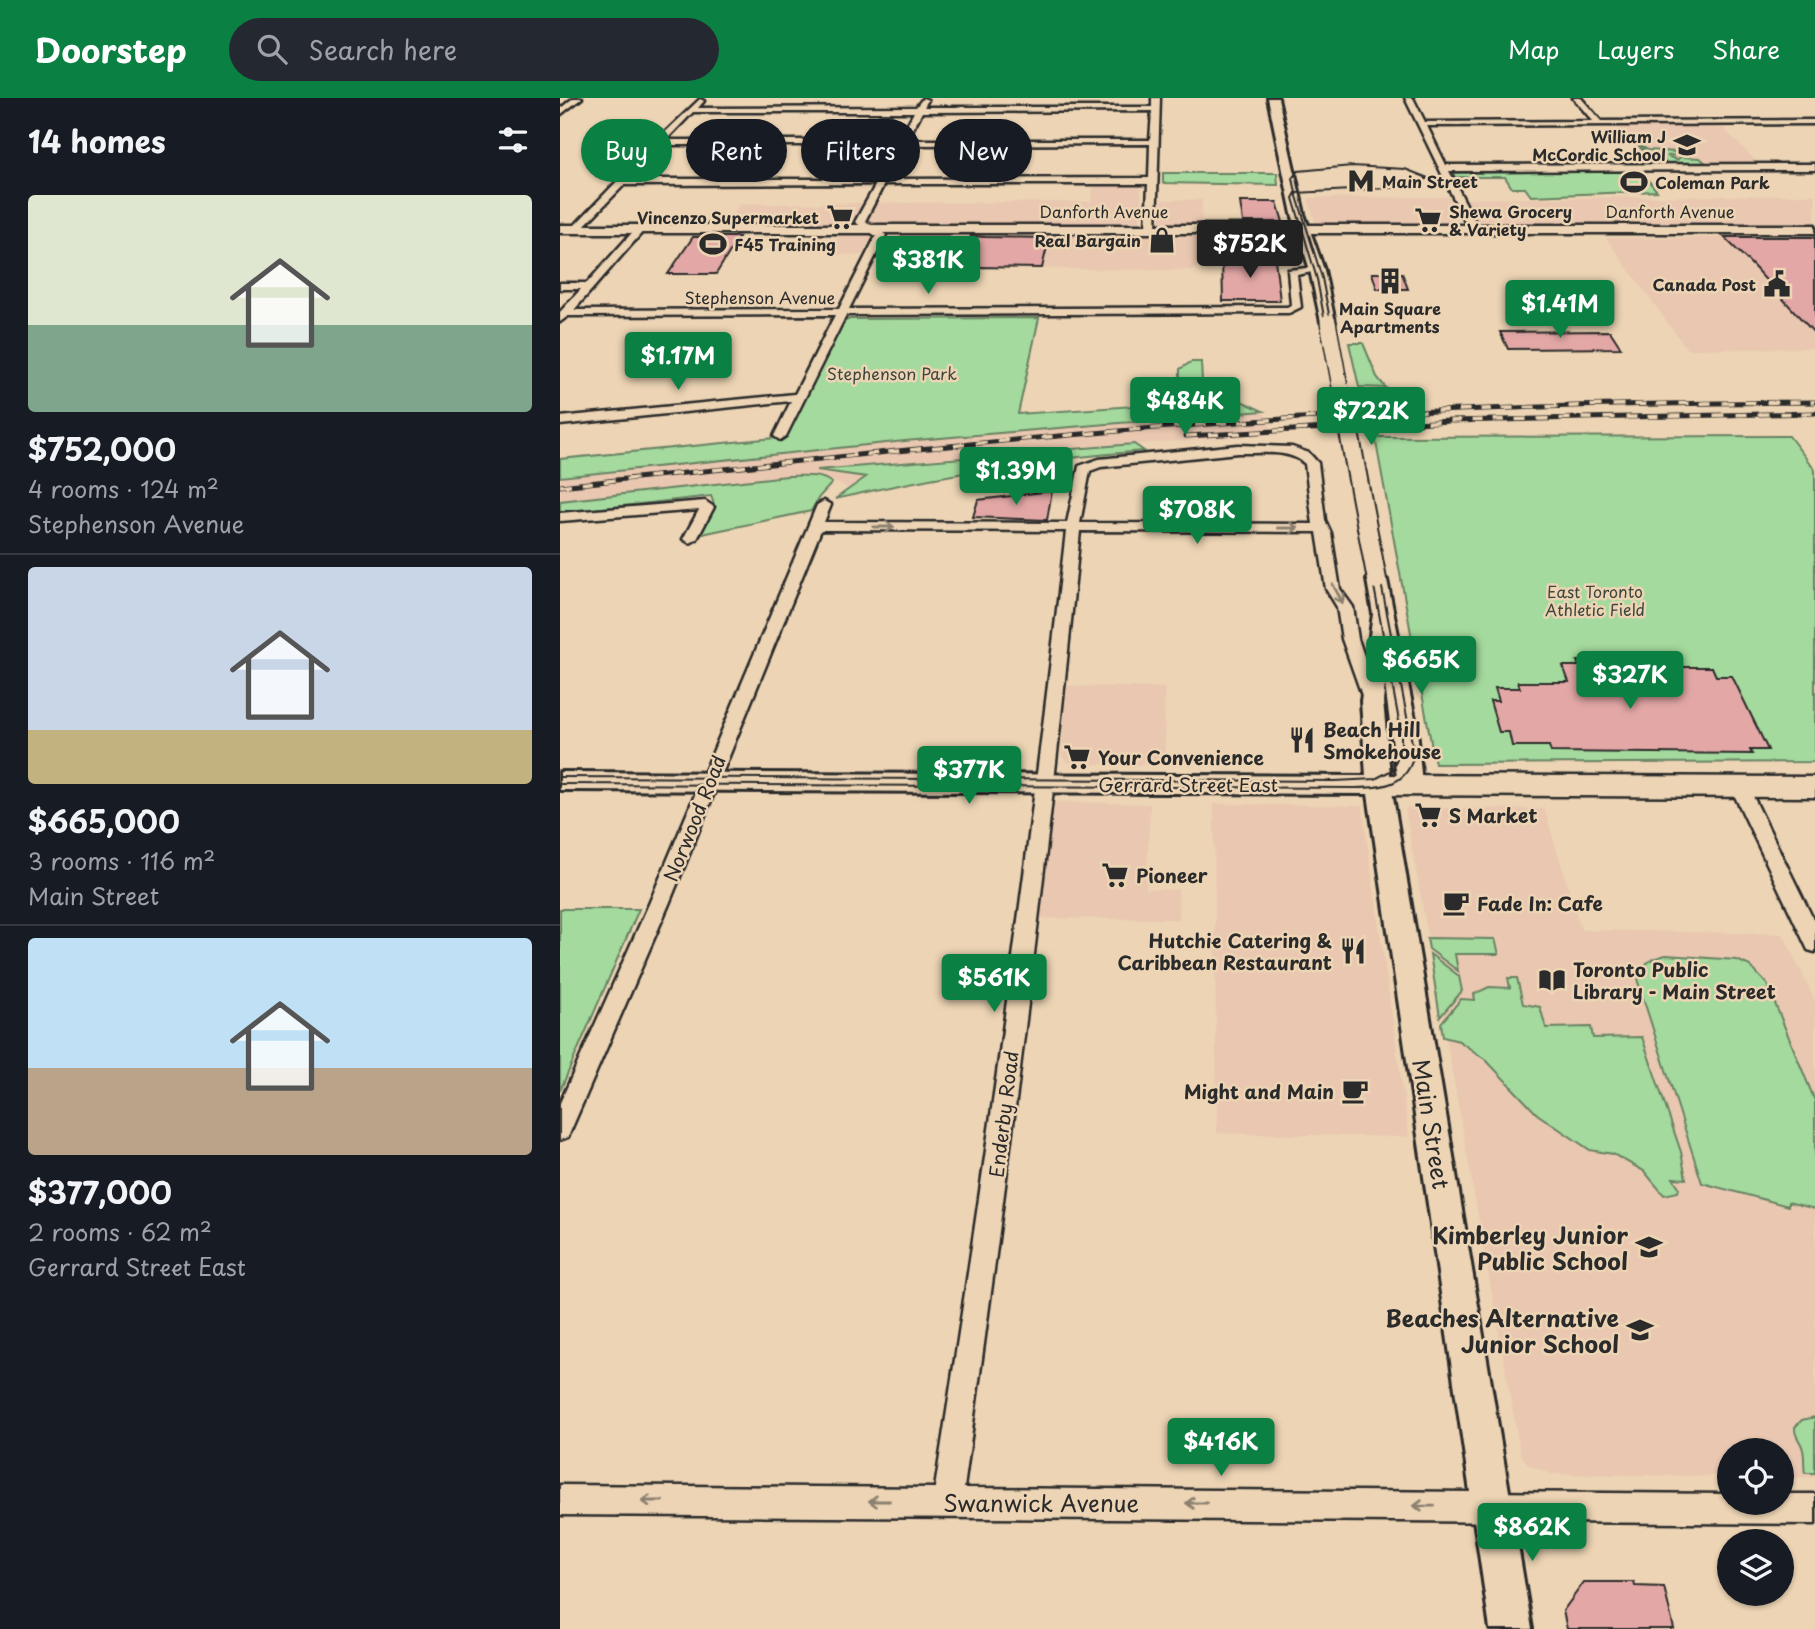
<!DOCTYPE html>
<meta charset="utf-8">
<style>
body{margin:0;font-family:"Playpen Sans",sans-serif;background:#242831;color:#f1f3f6;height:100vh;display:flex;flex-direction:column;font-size:26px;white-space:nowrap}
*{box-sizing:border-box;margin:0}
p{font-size:23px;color:#9ea1a6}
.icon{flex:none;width:38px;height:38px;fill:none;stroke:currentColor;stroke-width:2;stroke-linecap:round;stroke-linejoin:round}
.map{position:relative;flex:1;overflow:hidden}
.drawer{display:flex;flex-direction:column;background:#171b24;width:560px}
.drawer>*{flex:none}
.top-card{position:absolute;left:21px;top:21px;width:665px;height:63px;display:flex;gap:14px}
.fabs{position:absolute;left:1157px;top:1340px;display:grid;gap:14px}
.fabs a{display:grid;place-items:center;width:77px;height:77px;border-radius:50%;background:#171b24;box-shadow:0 2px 5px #0004;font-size:35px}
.price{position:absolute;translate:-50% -60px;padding:0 16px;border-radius:7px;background:#0b8043;color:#fff;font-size:23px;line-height:46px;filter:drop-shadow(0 2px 4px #0008)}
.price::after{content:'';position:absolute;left:50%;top:42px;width:21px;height:16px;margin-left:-10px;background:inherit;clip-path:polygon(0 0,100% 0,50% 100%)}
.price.selected{background:#222;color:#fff}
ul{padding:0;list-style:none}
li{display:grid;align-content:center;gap:14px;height:371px;padding:0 28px}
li+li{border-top:2px solid #363941}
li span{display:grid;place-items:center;height:217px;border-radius:7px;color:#555}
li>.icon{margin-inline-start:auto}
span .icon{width:126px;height:126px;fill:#fffc;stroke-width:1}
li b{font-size:30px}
h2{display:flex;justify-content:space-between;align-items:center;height:84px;padding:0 28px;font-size:30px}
.tag{padding:0 24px;border-radius:32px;background:#171b24;box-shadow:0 2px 5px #0004;font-size:24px;line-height:63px}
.tag.selected{background:#0b8043;color:#fff}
header{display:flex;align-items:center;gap:42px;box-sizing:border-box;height:98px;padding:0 35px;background:#0b8043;color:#fff}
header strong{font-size:33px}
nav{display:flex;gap:38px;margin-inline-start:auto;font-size:24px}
.search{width:490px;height:63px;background:#242831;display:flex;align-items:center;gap:18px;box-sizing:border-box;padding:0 24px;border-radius:38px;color:#9ea1a6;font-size:26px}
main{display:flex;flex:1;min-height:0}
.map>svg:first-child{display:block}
</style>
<header>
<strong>Doorstep</strong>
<div class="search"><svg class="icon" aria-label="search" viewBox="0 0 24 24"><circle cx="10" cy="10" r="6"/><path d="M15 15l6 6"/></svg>Search here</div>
<nav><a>Map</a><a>Layers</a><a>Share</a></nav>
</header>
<main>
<section class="drawer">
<h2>14 homes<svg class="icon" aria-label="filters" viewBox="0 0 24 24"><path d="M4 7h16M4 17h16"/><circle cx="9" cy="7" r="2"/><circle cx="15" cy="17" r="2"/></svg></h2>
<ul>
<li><span style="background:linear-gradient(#dfe7d0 60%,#7fa58c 0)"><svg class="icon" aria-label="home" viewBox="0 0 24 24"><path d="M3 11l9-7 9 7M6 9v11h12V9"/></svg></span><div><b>$752,000</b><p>4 rooms · 124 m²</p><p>Stephenson Avenue</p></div></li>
<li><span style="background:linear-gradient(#c9d6e8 75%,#c2b280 0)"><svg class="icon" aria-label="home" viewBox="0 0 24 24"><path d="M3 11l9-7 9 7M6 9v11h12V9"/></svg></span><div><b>$665,000</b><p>3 rooms · 116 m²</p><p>Main Street</p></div></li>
<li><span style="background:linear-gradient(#bfe0f5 60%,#b9a48a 0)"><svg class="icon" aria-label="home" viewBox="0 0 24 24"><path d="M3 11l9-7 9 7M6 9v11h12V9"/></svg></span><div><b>$377,000</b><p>2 rooms · 62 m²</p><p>Gerrard Street East</p></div></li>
</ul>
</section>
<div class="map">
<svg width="1255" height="1531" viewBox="0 0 1255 1531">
<rect width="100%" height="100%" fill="#ecd4b4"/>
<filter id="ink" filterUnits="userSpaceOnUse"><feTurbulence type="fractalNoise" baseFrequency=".0143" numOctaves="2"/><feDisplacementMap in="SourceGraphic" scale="14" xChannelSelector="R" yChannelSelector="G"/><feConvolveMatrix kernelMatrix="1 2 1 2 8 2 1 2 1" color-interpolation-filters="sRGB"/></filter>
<g filter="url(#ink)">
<path fill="#e9c7b0" d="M 1056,27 L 1160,27 L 1199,66 L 1093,66 Z
M 534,86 L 581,87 L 580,125 L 167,124 L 180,106 L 531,104 Z
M 1255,97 L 1255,124 L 924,125 L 916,122 L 905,101 Z
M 888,99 L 898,122 L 895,125 L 756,126 L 749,104 L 749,100 Z
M 602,102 L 642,102 L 641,125 L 600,125 Z
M 336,136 L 721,139 L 720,161 L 649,161 L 634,172 L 417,170 L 414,178 L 378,178 L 385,160 L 317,159 L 328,140 Z
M 280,137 L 313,137 L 302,157 L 268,156 Z
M 1255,139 L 1255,250 L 1127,251 L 1046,140 Z
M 703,313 L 714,336 L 360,362 L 307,379 L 288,390 L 267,381 L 227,378 L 0,403 L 0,379 L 345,343 Z
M 507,588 L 604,590 L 605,667 L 516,666 L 506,663 L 501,657 Z
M 493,704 L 590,706 L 586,791 L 618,792 L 619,821 L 479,820 Z
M 654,706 L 802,708 L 849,1039 L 657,1035 Z
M 845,710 L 984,711 L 1021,832 L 1223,836 L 1255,903 L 1255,1379 L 1222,1379 L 1222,1353 L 1169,1353 L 1169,1378 L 992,1376 L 969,1367 L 961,1357 Z"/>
<path fill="#a4da9d" stroke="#688264" stroke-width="2" d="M 1078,47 L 1088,52 L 1117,54 L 1120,57 L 1107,58 L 1117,62 L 1120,59 L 1140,60 L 1147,66 L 1095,66 Z
M 1080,72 L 1097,93 L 971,98 L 965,90 L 952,90 L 945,79 L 895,79 L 893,75 Z
M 603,75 L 717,75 L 718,87 L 603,85 Z
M 479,220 L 458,316 L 677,301 L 703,313 L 345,343 L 0,379 L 0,361 L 226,339 L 283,224 L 290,221 Z
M 789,245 L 803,245 L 817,279 L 826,290 L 799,289 Z
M 631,264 L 641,264 L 642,284 L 620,287 L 620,271 Z
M 1229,338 L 1255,372 L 1255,664 L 875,666 L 815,339 Z
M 574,346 L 584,353 C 479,361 377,377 275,401 L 306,379 L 257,372 Z
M 227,378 C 242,378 260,375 272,385 L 259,399 L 251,413 L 142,436 L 141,427 L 154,406 L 151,398 L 0,415 L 0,403 Z
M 0,811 L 79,811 L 0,993 Z
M 867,840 L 935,841 L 939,856 L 895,856 L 898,873 L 869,851 Z
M 870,856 L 899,878 L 902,893 L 880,919 Z
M 1106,857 L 1177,862 L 1190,868 L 1207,886 L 1255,1003 L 1255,1111 L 1228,1104 L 1228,1108 L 1142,1085 L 1078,884 C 1080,866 1090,861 1106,857 Z
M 948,880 L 957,880 L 963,906 L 980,909 L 986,930 L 1031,929 L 1033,940 L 1082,939 L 1121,1054 L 1126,1081 L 1113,1080 L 1119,1089 L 1118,1094 L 1104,1097 L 1084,1073 L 1053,1056 L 1030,1052 L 977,1016 L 926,962 L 899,943 L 883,939 L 881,925 L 901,901 L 915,902 L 914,896 L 929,889 L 950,890 Z
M 1255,1319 L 1255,1375 L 1245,1375 C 1243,1365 1246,1356 1241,1346 C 1237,1338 1235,1338 1235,1329 L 1242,1322 Z"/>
<path fill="#e3a8a6" stroke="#2b2b2b" stroke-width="2" d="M 680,104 L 717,104 L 723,124 L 683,124 Z
M 411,138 L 425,139 L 489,140 L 482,170 L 416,169 L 413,178 L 396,178 Z
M 133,139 L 179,139 L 156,176 L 108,176 Z
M 1164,139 L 1255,139 L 1255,236 L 1193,168 Z
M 662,161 L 715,161 L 720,203 L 663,203 Z
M 812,175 L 842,175 L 848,191 L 817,191 Z
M 1050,233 L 1061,250 L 948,251 L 940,234 Z
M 492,393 L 487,422 L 413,419 L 418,402 Z
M 1017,563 L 1116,565 L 1118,569 L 1152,569 L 1156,578 L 1172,578 L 1208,652 L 1190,652 L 1192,656 L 991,654 L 989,648 L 952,648 L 949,634 L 939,634 L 930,603 L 939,603 L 935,590 L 960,590 L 958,584 L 1009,584 L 1003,568 L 1019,568 Z
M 1024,1484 L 1074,1484 L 1075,1488 L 1104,1489 L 1114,1531 L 1007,1531 L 1003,1513 Z"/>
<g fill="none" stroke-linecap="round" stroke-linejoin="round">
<g stroke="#2b2b2b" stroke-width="5">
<path id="street" d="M 13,0 L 22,0 L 0,17 L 0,11 Z
M 363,0 L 368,2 L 364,9 L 592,9 L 592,0 L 600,0 L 596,131 L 591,134 L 586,131 L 588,86 L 324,86 L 305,123 L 326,137 L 289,211 L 727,209 L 731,207 L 728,172 L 757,169 L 762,172 L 737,177 L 741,209 L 729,215 L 286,217 L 226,338 L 220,342 L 214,338 L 231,303 L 0,327 L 0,319 L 235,296 L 275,217 L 8,218 L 0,224 L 0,214 L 21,191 L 0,191 L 0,185 L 27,185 L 78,128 L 86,130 L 14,212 L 279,211 L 316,138 L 295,124 L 316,86 L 64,87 L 19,133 L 13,133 L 13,129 L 92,47 L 48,47 L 45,43 L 97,42 L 140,1 L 144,3 L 138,10 L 356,9 ZM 592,13 L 590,42 L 347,42 L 362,14 ZM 133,14 L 354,14 L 339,42 L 106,42 ZM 590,46 L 589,80 L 327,81 L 345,47 ZM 102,47 L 336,47 L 318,81 L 69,81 Z
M 845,0 L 853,0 L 865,24 L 1033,23 L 1013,0 L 1021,0 L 1041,23 L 1255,22 L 1255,26 L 867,28 L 886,67 L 1255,66 L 1255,72 L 889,73 L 919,132 L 914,135 L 909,132 Z
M 678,347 L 732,349 L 749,355 L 758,365 L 765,422 L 771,435 L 780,491 L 793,509 L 798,541 L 820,603 L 812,609 L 804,603 L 782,541 L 777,509 L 766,491 L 757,434 L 520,433 C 489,753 449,1072 404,1390 L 1169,1396 L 1169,1405 L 1222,1405 L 1222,1396 L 1255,1396 L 1255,1426 L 0,1417 L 0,1387 L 375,1390 C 425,1072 470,753 506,433 L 261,432 L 109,806 L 8,1039 L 0,1042 L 0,1005 L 89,806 L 257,407 L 264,403 L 271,407 L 264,424 L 507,425 L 519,368 L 539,361 ZM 678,355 C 699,356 729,350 745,366 L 753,426 L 520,425 L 530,373 L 541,369 Z
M 145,403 L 154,409 L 137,441 L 130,445 L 123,441 L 139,412 L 0,423 L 0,415 Z
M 1179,681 L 1188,688 L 1255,825 L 1255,854 L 1248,852 L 1170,688 Z"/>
</g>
<g stroke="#2b2b2b" stroke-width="6">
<path id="secondary" d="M 708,0 L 718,0 L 744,116 L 764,172 L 775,224 L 773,227 L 768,228 L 761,224 L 750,172 L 732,116 Z
M 817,476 L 827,482 L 857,631 L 862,687 L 859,693 L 850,696 L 841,693 L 838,687 L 825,586 L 823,603 L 831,687 L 972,1531 L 930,1531 L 808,696 L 0,692 L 0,674 L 806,678 L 801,603 L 813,516 L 807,482 Z"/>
</g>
<g stroke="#2b2b2b" stroke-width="5">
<path id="primary" d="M 0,127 L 1255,127 L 1255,135 L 0,135 Z
M 819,677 L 1255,679 L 1255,699 L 819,697 L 809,694 L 805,687 L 809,680 Z"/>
</g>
<use href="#street" fill="#ecd4b4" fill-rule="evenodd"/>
<use href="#secondary" fill="#ecd4b4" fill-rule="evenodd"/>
<use href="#primary" fill="#ecd4b4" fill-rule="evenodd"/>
<path stroke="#2b2b2b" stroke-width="2" d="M 792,68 L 845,71 L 868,80 L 847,89 L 736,95 L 733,80 L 738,73 Z
M 0,679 L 775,683 L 815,681 L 832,672 L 841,651 L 841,634 L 757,181 L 733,100 L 736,95
M 0,686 L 795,690 C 823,690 849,687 854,655 L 762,180 L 736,95"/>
<g stroke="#2b2b2b" stroke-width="5">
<path id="rail" d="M 626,338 L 890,323 L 1255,315
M 0,388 C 241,363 482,336 724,321 C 901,310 1078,305 1255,304"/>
</g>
<use href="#rail" stroke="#ecd4b4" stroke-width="3.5" stroke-dasharray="11" stroke-linecap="butt"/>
<g stroke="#2b2b2b" stroke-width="18" stroke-linecap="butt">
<path id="secondary-bridge-far1" d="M 768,224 L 781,294"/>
</g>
<g stroke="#2b2b2b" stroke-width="22" stroke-linecap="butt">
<path id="secondary-bridge" d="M 781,292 L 817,482"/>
</g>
<use href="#secondary-bridge-far1" stroke="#ecd4b4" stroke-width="15"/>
<use href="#secondary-bridge" stroke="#ecd4b4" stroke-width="18"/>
</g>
<defs><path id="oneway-shaft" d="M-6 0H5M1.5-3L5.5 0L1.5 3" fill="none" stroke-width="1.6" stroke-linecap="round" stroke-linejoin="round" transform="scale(1.75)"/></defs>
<g stroke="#8c8070">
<use href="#oneway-shaft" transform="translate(324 429)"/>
<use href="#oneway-shaft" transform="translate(728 430)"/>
<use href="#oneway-shaft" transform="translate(778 496) rotate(62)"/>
<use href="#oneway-shaft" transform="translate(92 1403) rotate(-180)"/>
<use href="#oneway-shaft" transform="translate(319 1403) rotate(-180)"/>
<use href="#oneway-shaft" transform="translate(636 1405) rotate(-180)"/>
<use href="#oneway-shaft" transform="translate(864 1408) rotate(-179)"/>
</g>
</g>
<defs>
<g id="school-bare" transform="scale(2.1)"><path d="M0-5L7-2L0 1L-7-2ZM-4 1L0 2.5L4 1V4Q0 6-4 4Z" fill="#2b2b2b" stroke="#ecd4b4" stroke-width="2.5" paint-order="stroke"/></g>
<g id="metro-bare" transform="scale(2.1)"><path d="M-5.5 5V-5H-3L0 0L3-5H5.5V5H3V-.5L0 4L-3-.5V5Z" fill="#2b2b2b" stroke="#ecd4b4" stroke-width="2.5" paint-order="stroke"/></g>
<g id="stadium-bare" transform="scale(2.1)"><path d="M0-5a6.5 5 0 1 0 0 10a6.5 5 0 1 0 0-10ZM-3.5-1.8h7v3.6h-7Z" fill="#2b2b2b" stroke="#ecd4b4" stroke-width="2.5" paint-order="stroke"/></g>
<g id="supermarket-bare" transform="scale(2.1)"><path d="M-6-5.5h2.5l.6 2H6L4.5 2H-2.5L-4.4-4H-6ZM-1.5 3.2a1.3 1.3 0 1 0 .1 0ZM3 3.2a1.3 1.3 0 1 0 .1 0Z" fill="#2b2b2b" stroke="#ecd4b4" stroke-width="2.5" paint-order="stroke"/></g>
<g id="shop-bare" transform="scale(2.1)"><path d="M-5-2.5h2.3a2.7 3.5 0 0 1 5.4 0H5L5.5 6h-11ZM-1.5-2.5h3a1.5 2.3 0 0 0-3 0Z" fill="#2b2b2b" stroke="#ecd4b4" stroke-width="2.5" paint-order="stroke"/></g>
<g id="building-bare" transform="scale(2.1)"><path d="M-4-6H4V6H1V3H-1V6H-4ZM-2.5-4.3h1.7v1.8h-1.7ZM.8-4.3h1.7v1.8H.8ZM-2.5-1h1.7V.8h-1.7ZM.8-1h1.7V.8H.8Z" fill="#2b2b2b" stroke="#ecd4b4" stroke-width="2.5" paint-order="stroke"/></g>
<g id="civic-bare" transform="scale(2.1)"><path d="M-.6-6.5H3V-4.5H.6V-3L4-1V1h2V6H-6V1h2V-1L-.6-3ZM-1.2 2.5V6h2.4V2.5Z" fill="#2b2b2b" stroke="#ecd4b4" stroke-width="2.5" paint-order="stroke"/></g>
<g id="restaurant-bare" transform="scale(2.1)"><path d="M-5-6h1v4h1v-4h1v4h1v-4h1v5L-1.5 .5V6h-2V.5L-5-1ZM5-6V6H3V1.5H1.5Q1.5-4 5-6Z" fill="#2b2b2b" stroke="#ecd4b4" stroke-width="2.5" paint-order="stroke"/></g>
<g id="cafe-bare" transform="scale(2.1)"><path d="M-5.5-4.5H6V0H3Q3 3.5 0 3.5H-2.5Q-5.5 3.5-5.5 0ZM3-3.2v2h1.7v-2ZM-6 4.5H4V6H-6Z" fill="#2b2b2b" stroke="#ecd4b4" stroke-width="2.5" paint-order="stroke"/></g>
<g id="library-bare" transform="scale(2.1)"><path d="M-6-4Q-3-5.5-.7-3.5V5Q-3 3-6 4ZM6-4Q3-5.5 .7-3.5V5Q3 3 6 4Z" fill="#2b2b2b" stroke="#ecd4b4" stroke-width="2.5" paint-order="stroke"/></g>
</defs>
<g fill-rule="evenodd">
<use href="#school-bare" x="1127" y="47"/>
<use href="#metro-bare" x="801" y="83"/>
<use href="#stadium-bare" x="1074" y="84"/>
<use href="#supermarket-bare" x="280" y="119"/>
<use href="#supermarket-bare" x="868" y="122"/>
<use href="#shop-bare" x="602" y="142"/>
<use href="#stadium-bare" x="153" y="146"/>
<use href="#building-bare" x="830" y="183"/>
<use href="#civic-bare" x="1217" y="186"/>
<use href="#restaurant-bare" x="742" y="642"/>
<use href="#supermarket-bare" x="517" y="659"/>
<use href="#supermarket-bare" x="868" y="717"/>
<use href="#supermarket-bare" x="555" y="777"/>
<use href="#cafe-bare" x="896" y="805"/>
<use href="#restaurant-bare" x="793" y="853"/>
<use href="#library-bare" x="992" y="882"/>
<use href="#cafe-bare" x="795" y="993"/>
<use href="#school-bare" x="1089" y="1149"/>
<use href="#school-bare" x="1080" y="1232"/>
</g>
<g text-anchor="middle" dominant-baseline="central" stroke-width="5" stroke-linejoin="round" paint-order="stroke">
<g font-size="16" font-weight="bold" fill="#2b2b2b" stroke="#ecd4b4" text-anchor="end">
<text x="1106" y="38">William J<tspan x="1106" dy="18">McCordic School</tspan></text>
<text x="822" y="83" text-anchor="start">Main Street</text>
<text x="1095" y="84" text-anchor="start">Coleman Park</text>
<text x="889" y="113" text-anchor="start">Shewa Grocery<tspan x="889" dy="18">&amp; Variety</tspan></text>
<text x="259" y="119">Vincenzo Supermarket</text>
<text x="581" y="142">Real Bargain</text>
<text x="174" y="146" text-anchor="start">F45 Training</text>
<text x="1196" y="186">Canada Post</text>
<text x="830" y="210" text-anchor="middle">Main Square<tspan x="830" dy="18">Apartments</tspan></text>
</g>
<g font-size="16" fill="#2b2b2b" stroke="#ecd4b4">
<text x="544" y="113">Danforth Avenue</text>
<text x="1110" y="113">Danforth Avenue</text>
<text x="200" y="199">Stephenson Avenue</text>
</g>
<g font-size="16" fill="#3d453c" stroke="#ecd4b4">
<text x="332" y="275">Stephenson Park</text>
<text x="1035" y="493">East Toronto<tspan x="1035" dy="18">Athletic Field</tspan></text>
</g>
<g font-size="19" font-weight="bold" fill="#2b2b2b" stroke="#ecd4b4" text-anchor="start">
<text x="763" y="631">Beach Hill<tspan x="763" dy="22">Smokehouse</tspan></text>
<text x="538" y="659">Your Convenience</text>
<text x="889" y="717">S Market</text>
<text x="576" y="777">Pioneer</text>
<text x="917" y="805">Fade In: Cafe</text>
<text x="772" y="842" text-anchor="end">Hutchie Catering &amp;<tspan x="772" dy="22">Caribbean Restaurant</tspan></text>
<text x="1013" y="871">Toronto Public<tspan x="1013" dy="22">Library - Main Street</tspan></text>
<text x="774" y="993" text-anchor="end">Might and Main</text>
</g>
<g font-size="19" fill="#2b2b2b" stroke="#ecd4b4">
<text x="628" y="686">Gerrard Street East</text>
<text transform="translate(134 720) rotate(-68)">Norwood Road</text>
<text transform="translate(443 1016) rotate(-83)">Enderby Road</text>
</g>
<g font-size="23" fill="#2b2b2b" stroke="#ecd4b4">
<text transform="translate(872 1026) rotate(81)">Main Street</text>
<text x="481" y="1404">Swanwick Avenue</text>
</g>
<g font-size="23" font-weight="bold" fill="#2b2b2b" stroke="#ecd4b4" text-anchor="end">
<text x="1068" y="1136">Kimberley Junior<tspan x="1068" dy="26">Public School</tspan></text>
<text x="1059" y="1219">Beaches Alternative<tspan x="1059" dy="26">Junior School</tspan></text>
</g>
</g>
</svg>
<div class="fabs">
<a><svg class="icon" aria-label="locate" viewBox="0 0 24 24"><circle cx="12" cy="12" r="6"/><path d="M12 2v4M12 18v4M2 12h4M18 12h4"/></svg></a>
<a><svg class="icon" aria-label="layers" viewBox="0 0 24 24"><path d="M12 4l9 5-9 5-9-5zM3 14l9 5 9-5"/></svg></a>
</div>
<b class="price selected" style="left:690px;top:182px">$752K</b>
<b class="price" style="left:368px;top:198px">$381K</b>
<b class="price" style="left:1000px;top:242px">$1.41M</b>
<b class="price" style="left:118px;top:294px">$1.17M</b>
<b class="price" style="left:625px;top:339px">$484K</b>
<b class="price" style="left:811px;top:349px">$722K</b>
<b class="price" style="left:456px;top:409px">$1.39M</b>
<b class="price" style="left:637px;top:448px">$708K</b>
<b class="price" style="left:861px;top:598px">$665K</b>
<b class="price" style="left:1070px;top:613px">$327K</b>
<b class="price" style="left:409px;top:708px">$377K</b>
<b class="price" style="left:434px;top:916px">$561K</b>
<b class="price" style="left:661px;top:1380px">$416K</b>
<b class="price" style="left:972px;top:1465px">$862K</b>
<div class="top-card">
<a class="tag selected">Buy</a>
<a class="tag">Rent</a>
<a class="tag">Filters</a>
<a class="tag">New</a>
</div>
</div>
</main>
